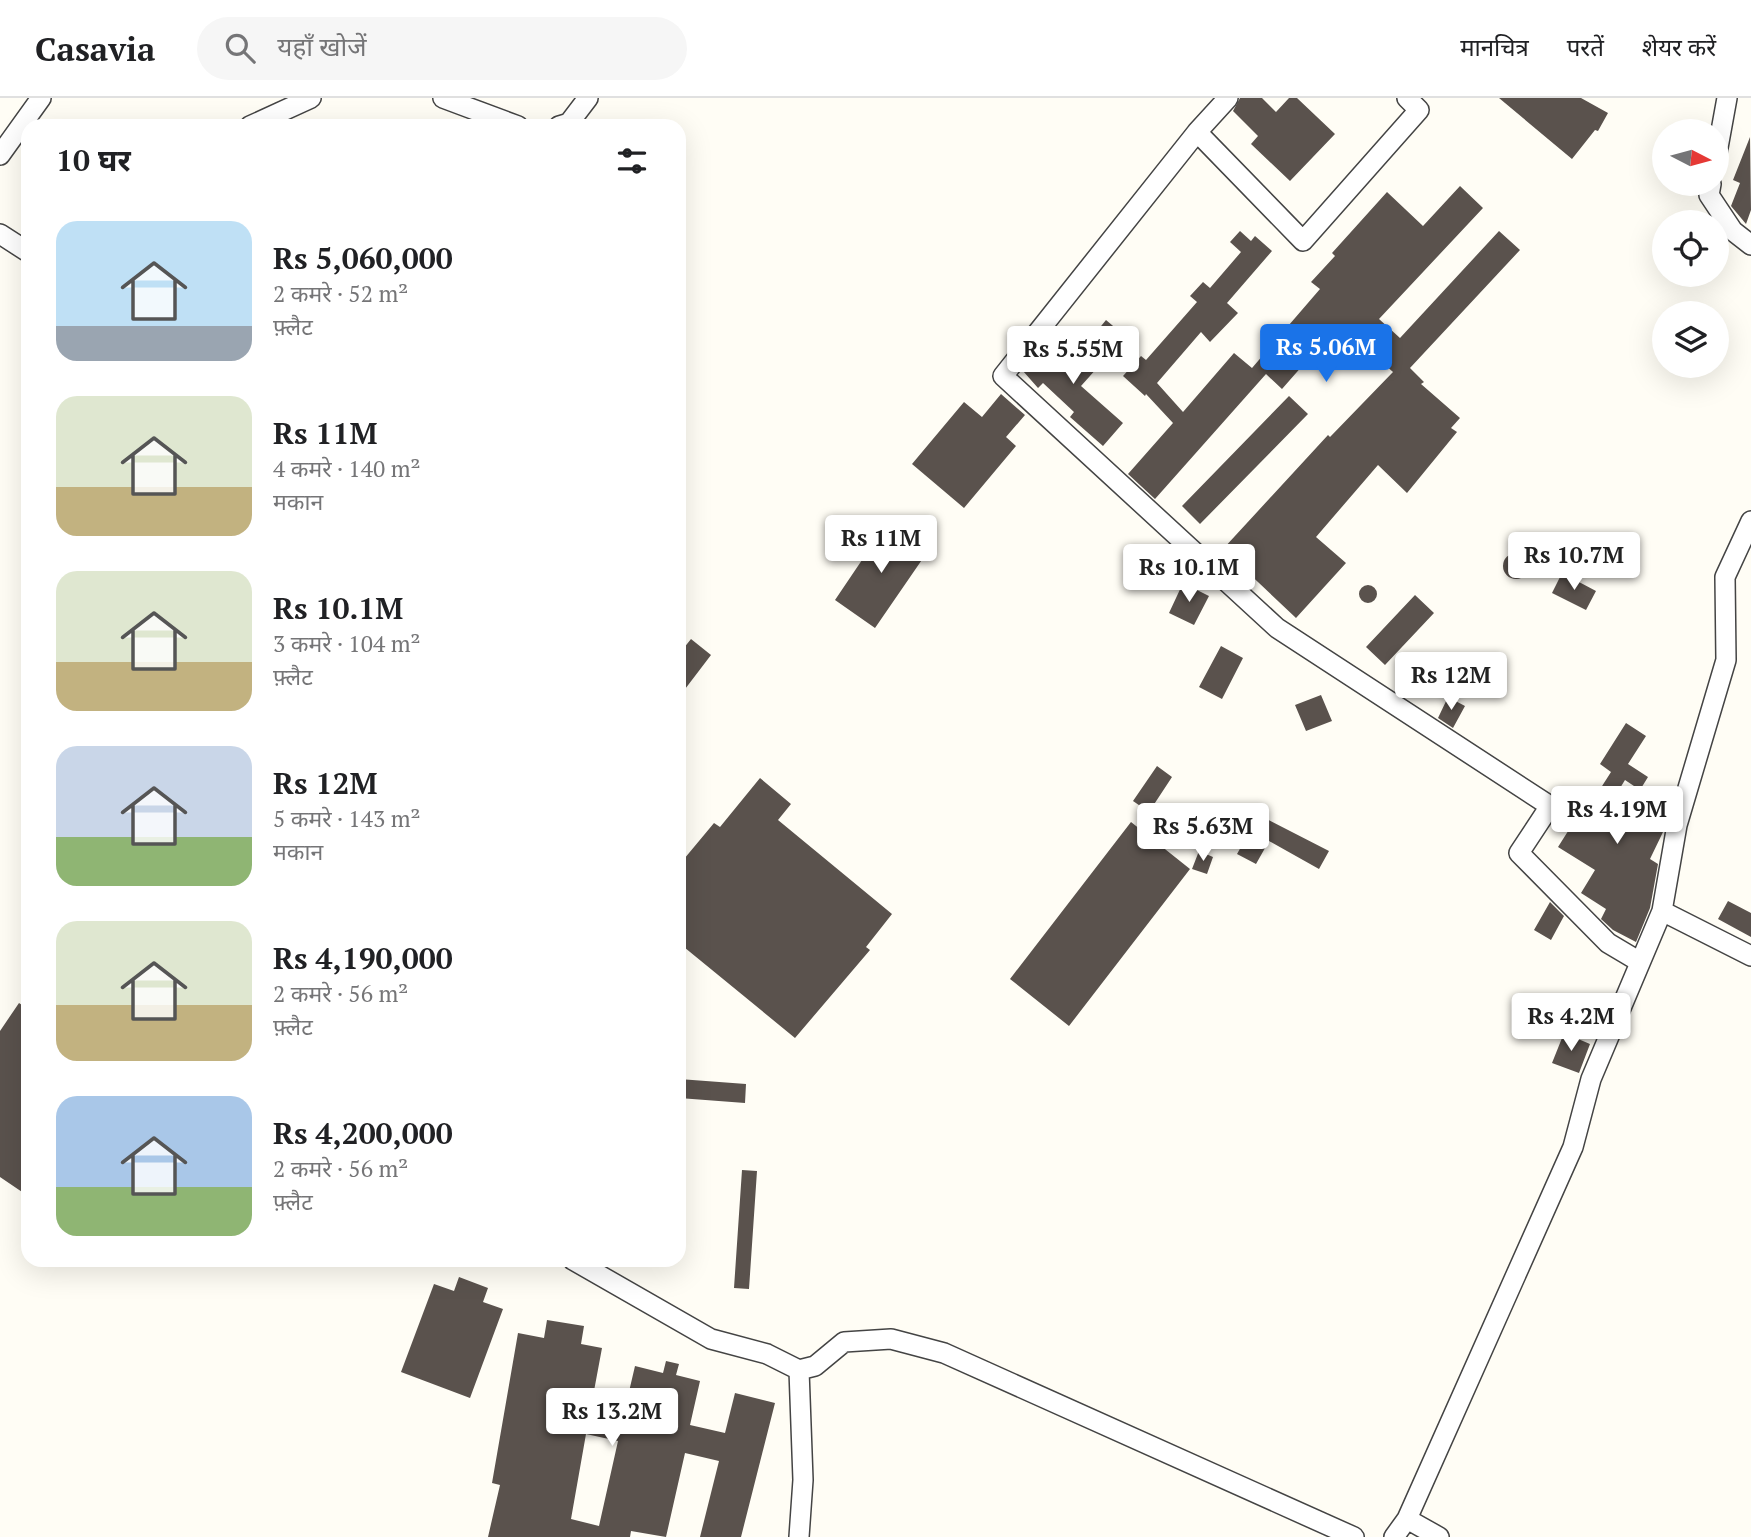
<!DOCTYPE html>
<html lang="hi">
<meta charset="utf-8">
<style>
body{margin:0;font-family:"PT Serif","Noto Sans Devanagari",serif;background:#f6f6f6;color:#202124;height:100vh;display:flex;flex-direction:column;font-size:26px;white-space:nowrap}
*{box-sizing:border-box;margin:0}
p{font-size:23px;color:#757577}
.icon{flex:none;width:38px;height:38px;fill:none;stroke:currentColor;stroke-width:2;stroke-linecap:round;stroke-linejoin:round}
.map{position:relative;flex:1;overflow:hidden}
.panel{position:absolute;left:21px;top:21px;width:665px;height:1148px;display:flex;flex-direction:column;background:#fff;border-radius:21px;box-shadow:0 7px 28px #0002}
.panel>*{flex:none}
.needle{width:46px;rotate:96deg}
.buttons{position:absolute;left:1652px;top:21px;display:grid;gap:14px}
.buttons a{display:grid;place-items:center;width:77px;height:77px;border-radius:50%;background:#fff;box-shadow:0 7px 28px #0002;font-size:35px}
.price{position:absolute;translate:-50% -60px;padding:0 16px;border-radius:7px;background:#fff;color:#222;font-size:23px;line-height:46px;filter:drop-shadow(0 2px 4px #0008)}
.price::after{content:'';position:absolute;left:50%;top:42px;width:21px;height:16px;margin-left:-10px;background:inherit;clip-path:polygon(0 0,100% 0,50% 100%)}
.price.selected{background:#1a73e8;color:#fff}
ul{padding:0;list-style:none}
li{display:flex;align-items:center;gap:21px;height:175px;padding:0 35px}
li span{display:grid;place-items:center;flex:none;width:196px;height:140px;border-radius:21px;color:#555}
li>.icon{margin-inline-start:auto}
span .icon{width:84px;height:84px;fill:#fffc;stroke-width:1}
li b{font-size:30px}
h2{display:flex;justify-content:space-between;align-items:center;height:84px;padding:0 35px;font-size:30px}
header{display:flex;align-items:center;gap:42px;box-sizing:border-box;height:98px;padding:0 35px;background:#fff;border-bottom:2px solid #e0e0e0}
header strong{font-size:33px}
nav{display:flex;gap:38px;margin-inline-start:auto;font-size:24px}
.search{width:490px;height:63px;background:#f6f6f6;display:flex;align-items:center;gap:18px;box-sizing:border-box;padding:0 24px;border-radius:38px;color:#757577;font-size:26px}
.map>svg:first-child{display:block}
</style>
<header>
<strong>Casavia</strong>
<div class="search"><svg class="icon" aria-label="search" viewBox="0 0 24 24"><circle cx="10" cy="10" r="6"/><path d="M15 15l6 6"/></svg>यहाँ खोजें</div>
<nav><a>मानचित्र</a><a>परतें</a><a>शेयर करें</a></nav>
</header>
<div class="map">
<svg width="1751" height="1439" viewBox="0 0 1751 1439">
<rect width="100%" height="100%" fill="#fffdf5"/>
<path fill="#5a524d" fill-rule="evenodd" d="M 1240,0 L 1262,0 L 1276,14 L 1289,0 L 1297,0 L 1335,36 L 1290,83 L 1251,46 L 1258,38 L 1233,13 Z
M 1499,0 L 1581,0 L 1608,15 L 1598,33 L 1595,32 L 1572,61 Z
M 1750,39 L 1751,112 L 1746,126 L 1731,108 L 1740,85 L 1733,82 Z
M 1460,88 L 1483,110 L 1379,221 L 1400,240 L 1499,133 L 1520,152 L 1410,270 L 1424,284 L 1421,286 L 1460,320 L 1451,330 L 1457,334 L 1407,395 L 1378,367 L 1316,439 L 1346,465 L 1296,520 L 1223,451 L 1328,337 L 1330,339 L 1393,274 L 1339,226 L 1282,291 L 1266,276 L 1155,401 L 1128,376 L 1173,325 L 1146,296 L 1145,298 L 1123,278 L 1141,258 L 1146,262 L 1197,204 L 1190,198 L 1203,184 L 1210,190 L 1241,154 L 1230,144 L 1240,133 L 1251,143 L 1255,138 L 1272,153 L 1227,205 L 1238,215 L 1210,244 L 1201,234 L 1157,285 L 1183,314 L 1234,255 L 1252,270 L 1320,191 L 1311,184 L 1335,158 L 1332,155 L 1387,94 L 1423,128 Z
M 1106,222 L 1119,233 L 1110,244 L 1097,233 Z
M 1062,232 L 1098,269 L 1081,288 L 1123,325 L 1103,348 L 1070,319 L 1074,314 L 1043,285 L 1038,290 L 1023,273 Z
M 1001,296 L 1025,317 L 1006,339 L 1016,348 L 964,410 L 912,366 L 964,304 L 982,319 Z
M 1289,298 L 1308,316 L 1200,426 L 1182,408 Z
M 887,425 L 928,453 L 875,530 L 835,502 Z
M1503 468a13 13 0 1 1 26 0a13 13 0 1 1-26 0Z
M 1562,475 L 1596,493 L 1586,512 L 1552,495 Z
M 1183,485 L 1209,498 L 1194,527 L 1169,515 Z
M1359 496a9 9 0 1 1 18 0a9 9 0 1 1-18 0Z
M 1415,497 L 1434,515 L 1385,567 L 1366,549 Z
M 691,541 L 711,557 L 679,599 L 679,556 Z
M 1221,548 L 1243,560 L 1222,601 L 1199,589 Z
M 1321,597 L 1332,623 L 1306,633 L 1295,607 Z
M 1448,599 L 1465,608 L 1453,630 L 1438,620 Z
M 1626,625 L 1646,638 L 1628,666 L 1648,679 L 1640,692 L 1625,682 L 1606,713 L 1636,732 L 1642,722 L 1663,734 L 1650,761 L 1658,766 L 1650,810 L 1636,844 L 1613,832 L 1601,821 L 1606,811 L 1581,795 L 1595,772 L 1558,749 L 1577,719 L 1581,721 L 1611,674 L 1600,666 Z
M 1157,668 L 1172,679 L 1149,714 L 1133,703 Z
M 760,680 L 791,706 L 778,722 L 892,816 L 866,849 L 870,852 L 795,940 L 679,845 L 679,767 L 714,725 L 720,729 Z
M 1259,717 L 1329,753 L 1319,771 L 1269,743 L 1256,766 L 1237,756 Z
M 1131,724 L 1190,771 L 1069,928 L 1010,881 Z
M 1199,753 L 1213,759 L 1207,776 L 1192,771 Z
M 1728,803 L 1751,815 L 1751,839 L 1718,821 Z
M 1550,804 L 1564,818 L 1551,842 L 1534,832 Z
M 19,905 L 28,911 L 28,1098 L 0,1079 L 0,933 Z
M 1564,935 L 1590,946 L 1579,975 L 1552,965 Z
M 679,981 L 746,986 L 745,1005 L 679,1000 Z
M 742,1072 L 757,1073 L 749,1191 L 734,1190 Z
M 459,1179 L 488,1190 L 483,1204 L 503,1211 L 470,1300 L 401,1274 L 434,1186 L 454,1193 Z
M 547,1222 L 584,1228 L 581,1246 L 602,1250 L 591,1309 L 624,1315 L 635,1268 L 663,1275 L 666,1263 L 679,1266 L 676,1277 L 700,1283 L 690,1327 L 725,1335 L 735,1295 L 775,1305 L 741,1439 L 700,1439 L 719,1363 L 685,1355 L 666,1439 L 631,1433 L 630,1439 L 488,1439 L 500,1387 L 492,1385 L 518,1235 L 544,1240 ZM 586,1336 L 618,1343 L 599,1428 L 571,1421 Z"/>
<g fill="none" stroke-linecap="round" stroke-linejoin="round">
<g stroke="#444" stroke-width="22">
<path id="minor" d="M 443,0 L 518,28
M 1228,0 L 1197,34 L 1003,278 L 1277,530 L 1550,708 L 1519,755 L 1608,845 L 1640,864
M 250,28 L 311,0
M 559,28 L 569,25 L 588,0
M 1197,34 L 1303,143 L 1419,12 L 1407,0
M 1717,55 L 1727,0
M 0,57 L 41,0
M 1711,86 L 1709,97 L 1733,133 L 1751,147
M 0,136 L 28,154
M 1662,813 L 1751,858
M 573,1162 L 711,1241 L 767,1256 L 799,1272 L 803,1382 L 799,1439
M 799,1272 L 815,1268 L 844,1244 L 891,1241 L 944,1255 L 1354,1439
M 1407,1421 L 1439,1439
M 1394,1439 L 1407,1421 L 1573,1049 L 1591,981 L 1662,813 L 1677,727 L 1726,562 L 1725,479 L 1751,423"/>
</g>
<use href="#minor" stroke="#fff" stroke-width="19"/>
</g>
</svg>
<div class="buttons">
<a><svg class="needle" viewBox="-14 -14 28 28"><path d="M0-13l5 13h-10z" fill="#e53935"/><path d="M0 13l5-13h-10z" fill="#757577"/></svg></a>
<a><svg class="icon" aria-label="locate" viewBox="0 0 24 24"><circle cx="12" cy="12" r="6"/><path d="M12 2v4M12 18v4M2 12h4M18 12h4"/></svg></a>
<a><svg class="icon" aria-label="layers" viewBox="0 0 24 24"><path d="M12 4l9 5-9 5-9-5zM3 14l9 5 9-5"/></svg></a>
</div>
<b class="price selected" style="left:1326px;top:286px">Rs 5.06M</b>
<b class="price" style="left:1073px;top:288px">Rs 5.55M</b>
<b class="price" style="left:881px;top:477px">Rs 11M</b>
<b class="price" style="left:1574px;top:494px">Rs 10.7M</b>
<b class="price" style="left:1189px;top:506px">Rs 10.1M</b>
<b class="price" style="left:1451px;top:614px">Rs 12M</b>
<b class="price" style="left:1617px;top:748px">Rs 4.19M</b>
<b class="price" style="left:1203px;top:765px">Rs 5.63M</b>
<b class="price" style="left:1571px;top:955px">Rs 4.2M</b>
<b class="price" style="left:612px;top:1350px">Rs 13.2M</b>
<section class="panel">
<h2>10 घर<svg class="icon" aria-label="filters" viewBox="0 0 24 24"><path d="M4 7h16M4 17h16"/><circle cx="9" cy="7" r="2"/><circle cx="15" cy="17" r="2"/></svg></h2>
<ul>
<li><span style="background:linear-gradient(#bfe0f5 75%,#9aa5b1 0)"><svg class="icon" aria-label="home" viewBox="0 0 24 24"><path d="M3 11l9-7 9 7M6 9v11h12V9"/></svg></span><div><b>Rs 5,060,000</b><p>2 कमरे · 52 m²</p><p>फ़्लैट</p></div></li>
<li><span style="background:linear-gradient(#dfe7d0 65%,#c2b280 0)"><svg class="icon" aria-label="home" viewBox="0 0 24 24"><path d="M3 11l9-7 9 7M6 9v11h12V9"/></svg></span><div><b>Rs 11M</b><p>4 कमरे · 140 m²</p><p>मकान</p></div></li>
<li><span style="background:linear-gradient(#dfe7d0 65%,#c2b280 0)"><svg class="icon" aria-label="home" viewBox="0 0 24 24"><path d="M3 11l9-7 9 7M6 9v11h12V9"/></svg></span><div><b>Rs 10.1M</b><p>3 कमरे · 104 m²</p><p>फ़्लैट</p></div></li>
<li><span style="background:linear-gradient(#c9d6e8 65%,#8fb573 0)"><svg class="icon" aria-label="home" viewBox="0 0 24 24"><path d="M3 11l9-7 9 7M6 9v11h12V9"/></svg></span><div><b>Rs 12M</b><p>5 कमरे · 143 m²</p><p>मकान</p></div></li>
<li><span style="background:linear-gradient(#dfe7d0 60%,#c2b280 0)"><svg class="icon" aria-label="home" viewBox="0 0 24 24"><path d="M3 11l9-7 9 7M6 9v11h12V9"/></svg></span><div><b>Rs 4,190,000</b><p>2 कमरे · 56 m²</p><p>फ़्लैट</p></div></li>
<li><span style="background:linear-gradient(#a9c7e8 65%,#8fb573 0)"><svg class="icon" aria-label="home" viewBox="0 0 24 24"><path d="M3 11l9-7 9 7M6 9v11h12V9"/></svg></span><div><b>Rs 4,200,000</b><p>2 कमरे · 56 m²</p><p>फ़्लैट</p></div></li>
</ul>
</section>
</div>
